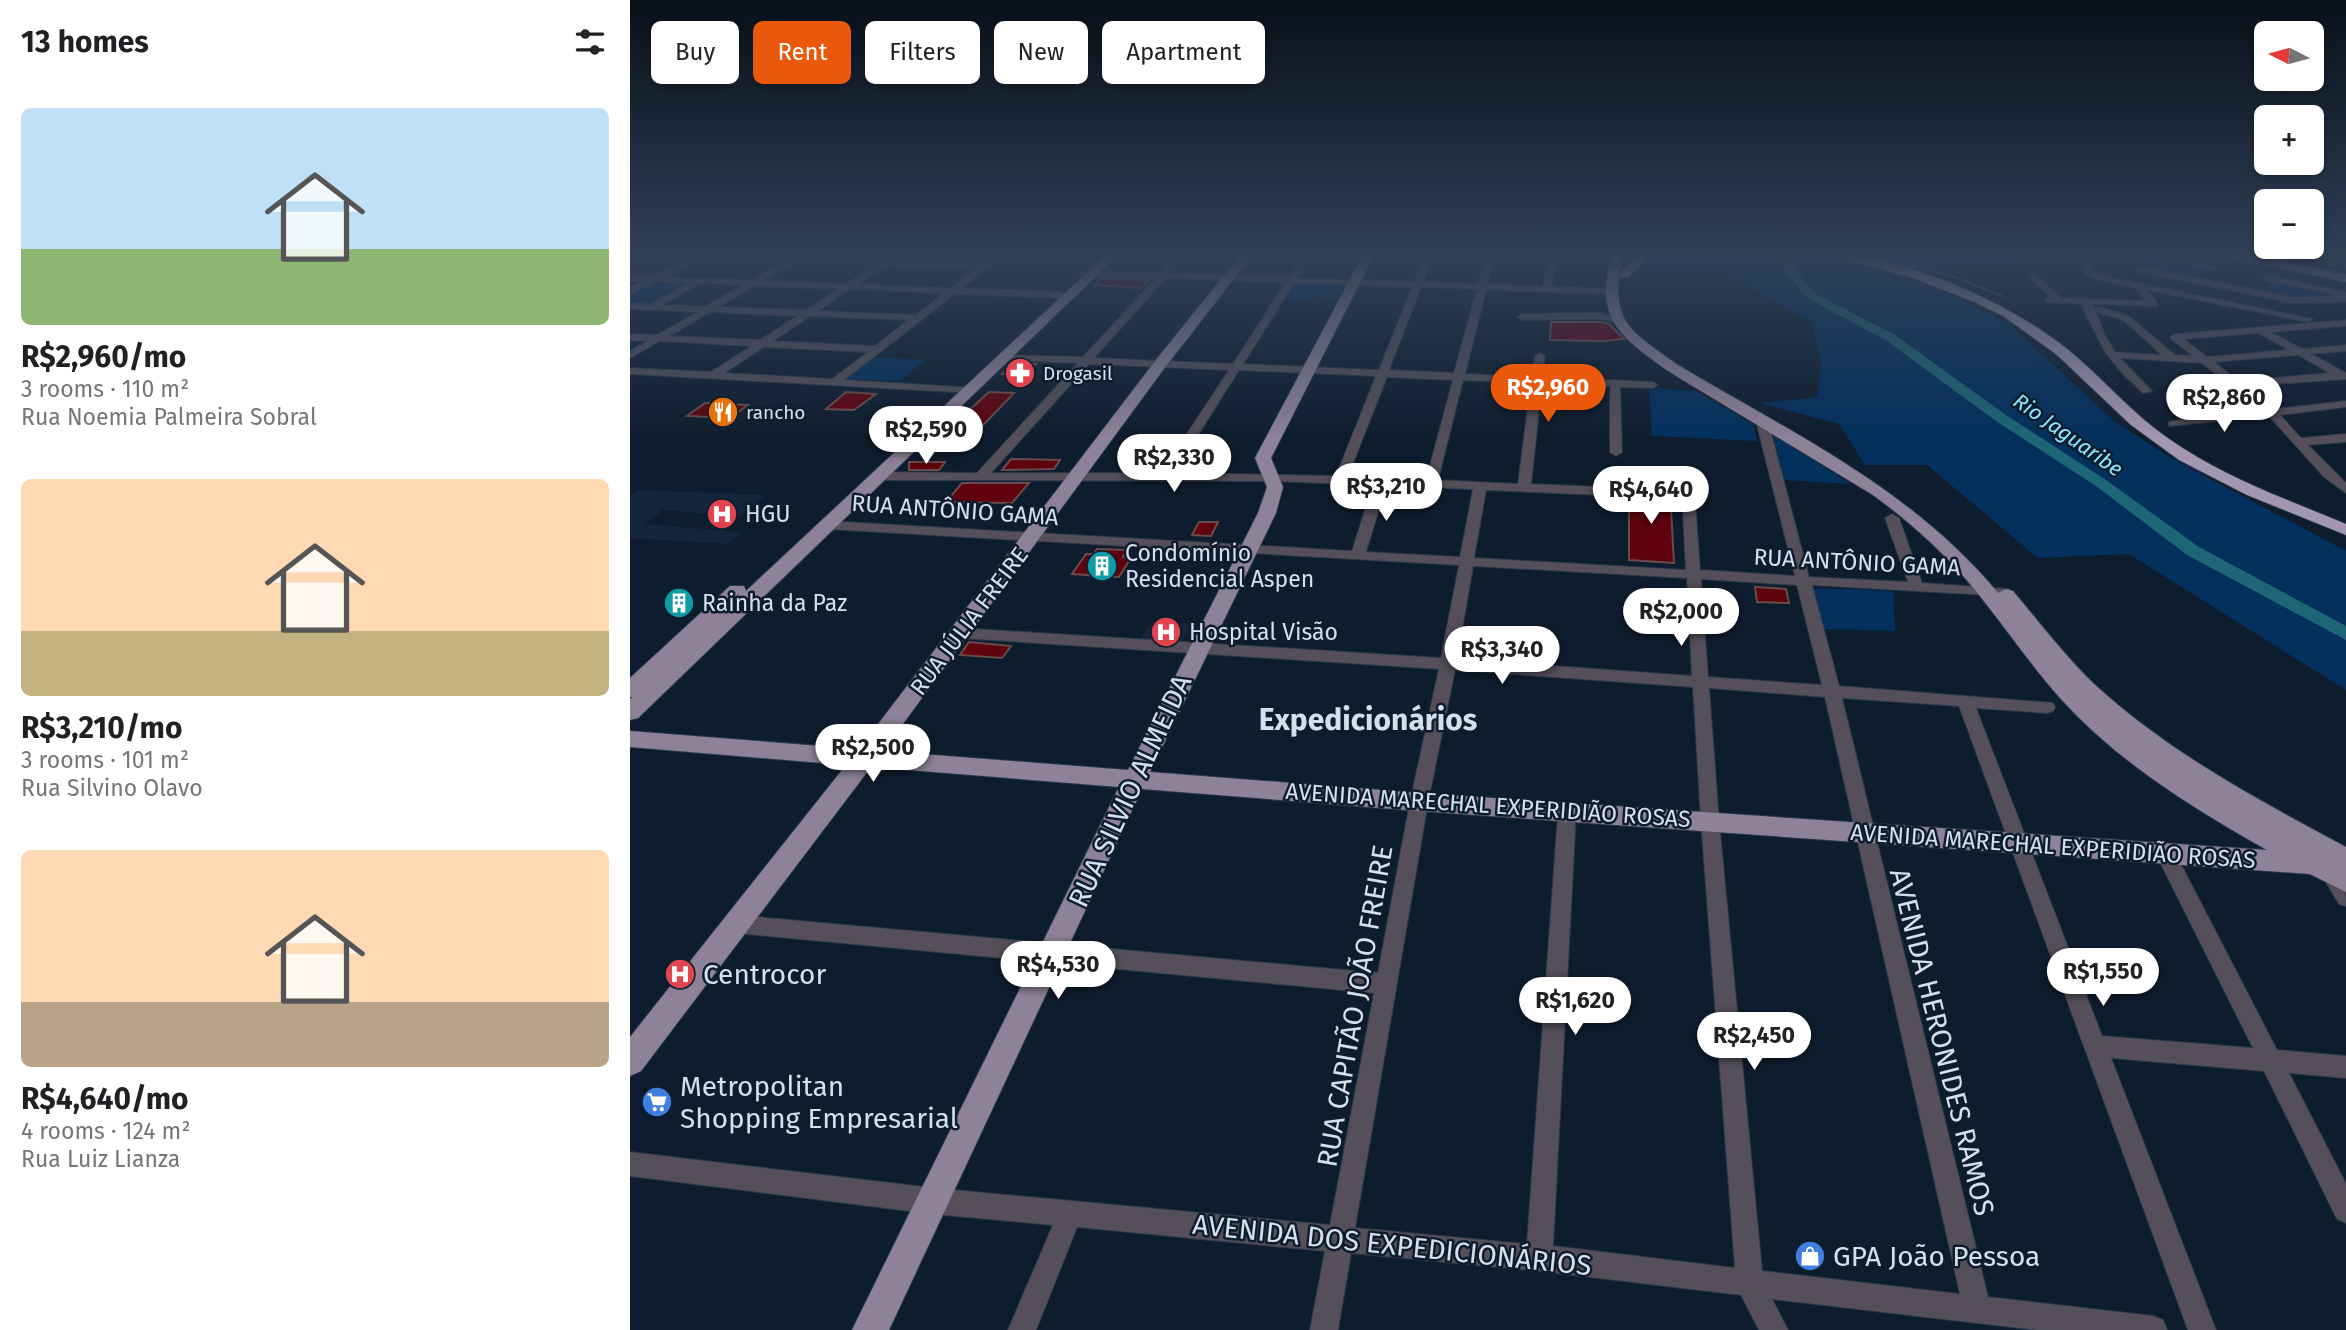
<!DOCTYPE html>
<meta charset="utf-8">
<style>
body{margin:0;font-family:"Fira Sans",sans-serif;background:#f2f2f2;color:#202124;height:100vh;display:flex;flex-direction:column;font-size:26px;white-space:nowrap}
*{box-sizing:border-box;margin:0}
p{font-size:23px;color:#757577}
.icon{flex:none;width:38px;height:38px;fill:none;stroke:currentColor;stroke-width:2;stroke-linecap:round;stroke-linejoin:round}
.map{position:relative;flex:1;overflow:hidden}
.panel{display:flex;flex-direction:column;background:#fff;width:630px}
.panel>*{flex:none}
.guide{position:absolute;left:21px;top:21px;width:665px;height:63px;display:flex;gap:14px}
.needle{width:46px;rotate:276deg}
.controls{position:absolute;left:1624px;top:21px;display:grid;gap:14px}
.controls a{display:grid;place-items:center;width:70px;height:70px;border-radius:10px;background:#fff;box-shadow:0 4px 10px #0003;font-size:35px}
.price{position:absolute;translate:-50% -60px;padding:0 16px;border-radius:24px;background:#fff;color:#222;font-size:23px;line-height:46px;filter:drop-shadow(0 2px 4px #0008)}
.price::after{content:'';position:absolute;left:50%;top:42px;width:21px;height:16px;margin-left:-10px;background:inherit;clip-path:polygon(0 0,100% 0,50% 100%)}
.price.on{background:#ea580c;color:#fff}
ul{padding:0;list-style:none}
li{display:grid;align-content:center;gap:14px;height:371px;padding:0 21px}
li span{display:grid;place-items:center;height:217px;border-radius:10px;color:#555}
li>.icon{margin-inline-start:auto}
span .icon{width:126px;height:126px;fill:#fffc;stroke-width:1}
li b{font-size:30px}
h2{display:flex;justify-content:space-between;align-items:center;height:84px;padding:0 21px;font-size:30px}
.pill{padding:0 24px;border-radius:10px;background:#fff;box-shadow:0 4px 10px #0003;font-size:24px;line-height:63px}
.pill.on{background:#ea580c;color:#fff}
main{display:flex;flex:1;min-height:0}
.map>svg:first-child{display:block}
</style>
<main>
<section class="panel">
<h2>13 homes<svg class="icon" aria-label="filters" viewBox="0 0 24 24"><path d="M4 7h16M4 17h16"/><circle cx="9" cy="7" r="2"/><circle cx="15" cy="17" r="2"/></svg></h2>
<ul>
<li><span style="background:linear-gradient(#bfe0f5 65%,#8fb573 0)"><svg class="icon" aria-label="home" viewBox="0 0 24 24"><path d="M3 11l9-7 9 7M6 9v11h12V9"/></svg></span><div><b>R$2,960/mo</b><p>3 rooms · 110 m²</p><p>Rua Noemia Palmeira Sobral</p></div></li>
<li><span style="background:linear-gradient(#ffd9b3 70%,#c2b280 0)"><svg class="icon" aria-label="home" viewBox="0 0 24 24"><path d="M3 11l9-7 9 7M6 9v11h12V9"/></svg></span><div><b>R$3,210/mo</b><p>3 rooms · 101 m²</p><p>Rua Silvino Olavo</p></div></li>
<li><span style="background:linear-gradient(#ffd9b3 70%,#b9a48a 0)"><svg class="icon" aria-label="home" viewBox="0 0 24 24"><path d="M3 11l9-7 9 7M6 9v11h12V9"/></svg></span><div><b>R$4,640/mo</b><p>4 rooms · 124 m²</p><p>Rua Luiz Lianza</p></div></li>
</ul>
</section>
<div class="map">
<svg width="1716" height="1330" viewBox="0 0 1716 1330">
<rect width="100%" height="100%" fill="#0e1d2e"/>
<path fill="#13263c" d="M 8,490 L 135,495 L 109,517 L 33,510 L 14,524 L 111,532 L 98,544 L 0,538 L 0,496 Z
M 522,621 L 561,624 L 551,643 L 510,640 Z"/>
<path fill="#03305d" d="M 1030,253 L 1169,253 L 1231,265 L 1320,294 L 1375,321 L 1484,421 L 1541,458 L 1716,551 L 1716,690 L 1499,554 L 1408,558 L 1297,465 L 1235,465 L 1209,424 L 1130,403 L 1188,397 L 1191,362 L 1182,322 L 1090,270 L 1004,268 L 1011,261 Z
M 1215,253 L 1382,253 L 1374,255 L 1386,263 L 1380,266 L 1338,265 L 1322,268 L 1313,275 Z
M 1507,253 L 1574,266 L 1569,279 L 1513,268 Z
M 23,280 L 64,282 L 22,305 L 0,305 L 0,293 Z
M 1641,280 L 1716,295 L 1716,298 L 1670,300 L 1634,292 Z
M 666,282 L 717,284 L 710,298 L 683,297 L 679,302 L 654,300 Z
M 245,357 L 295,360 L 270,381 L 215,379 Z
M 1019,388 L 1066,391 L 1124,425 L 1127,441 L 1022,436 Z
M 1143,435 L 1221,484 L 1154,480 Z
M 1182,588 L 1263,591 L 1265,631 L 1191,629 Z"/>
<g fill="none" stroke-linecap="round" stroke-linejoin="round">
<path stroke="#1c6675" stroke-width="2" d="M 1237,253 L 1328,278 L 1372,296"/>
<path fill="#1c6675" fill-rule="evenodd" d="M 1147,253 L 1157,253 L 1160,263 L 1184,293 L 1265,335 L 1376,415 L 1476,480 L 1569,547 L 1716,626 L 1716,640 L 1557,555 L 1466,486 L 1366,421 L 1257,341 L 1176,297 L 1150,264 Z"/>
</g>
<path fill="#60030e" stroke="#694c4a" stroke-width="2" d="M 471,279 L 519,280 L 511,288 L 464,285 Z
M 921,322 L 971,322 L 979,324 L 994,339 L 975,341 L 920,340 Z
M 383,363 L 406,364 L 395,375 L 372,374 Z
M 216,392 L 246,394 L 224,410 L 196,409 Z
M 359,392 L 384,393 L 335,444 L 300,442 L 309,433 L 314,433 Z
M 75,403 L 118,405 L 100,418 L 57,416 Z
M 381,459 L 430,460 L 424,469 L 372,470 Z
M 279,462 L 315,462 L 309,470 L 279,470 Z
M 332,483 L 399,483 L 382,503 L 316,502 Z
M 999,489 L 1040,491 L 1044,563 L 999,560 Z
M 569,522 L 588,522 L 581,536 L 562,535 Z
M 467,549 L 497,550 L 493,557 L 501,558 L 489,577 L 442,574 L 456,554 L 463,554 Z
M 1125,587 L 1156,589 L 1159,603 L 1127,602 Z
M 339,642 L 381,646 L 372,658 L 330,655 Z"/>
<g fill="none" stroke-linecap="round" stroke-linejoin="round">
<g stroke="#2a3849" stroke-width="2">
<path id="minor" d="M 0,253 L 252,260 L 257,258 L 261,261 L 352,264 L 367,253 L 376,253 L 332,288 L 429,292 L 434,295 L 429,298 L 325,294 L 214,380 L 346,388 L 346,392 L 342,393 L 0,374 L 0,368 L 81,372 L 121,346 L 30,341 L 0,358 L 0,351 L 17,341 L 0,340 L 0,334 L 27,335 L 67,312 L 0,309 L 0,303 L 21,304 L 58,283 L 25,282 L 0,294 L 0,287 L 12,281 L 0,281 L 0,275 L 22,276 L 58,258 L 0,256 ZM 69,258 L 153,262 L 122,280 L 35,277 ZM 165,262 L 245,265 L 216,284 L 133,281 ZM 256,266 L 345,269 L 321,288 L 228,284 ZM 70,283 L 113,285 L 76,306 L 33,305 ZM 125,286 L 208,289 L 176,310 L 89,307 ZM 220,289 L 314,293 L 286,315 L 188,311 ZM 80,312 L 167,316 L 130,340 L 40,336 ZM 180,316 L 278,320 L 245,346 L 143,341 ZM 134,347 L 238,352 L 202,379 L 94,373 Z
M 550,253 L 558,253 L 540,273 L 659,277 L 675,253 L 683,253 L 668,278 L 784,282 L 796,253 L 804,253 L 793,282 L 848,284 L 857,253 L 865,253 L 857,284 L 913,286 L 919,253 L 927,253 L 922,286 L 982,289 L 982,293 L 979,294 L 856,290 L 835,374 L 902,377 L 905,356 L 910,353 L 915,356 L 913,377 L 1023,382 L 1028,385 L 1023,388 L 990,387 L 992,452 L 986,456 L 980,452 L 980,386 L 912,383 L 901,484 L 972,487 L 978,491 L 972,495 L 856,490 L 844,558 L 1056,570 L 1051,473 L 1057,469 L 1063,473 L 1070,570 L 1165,576 L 1126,421 L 1132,418 L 1138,421 L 1179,577 L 1278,582 L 1255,518 L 1262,514 L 1269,518 L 1292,583 L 1379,589 L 1381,592 L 1379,595 L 1374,596 L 1182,585 L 1209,686 L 1423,703 L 1425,707 L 1423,711 L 1417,713 L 1346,708 L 1472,1036 L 1623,1048 L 1526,854 L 1529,849 L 1536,846 L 1543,849 L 1647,1050 L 1716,1056 L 1716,1078 L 1659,1073 L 1716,1184 L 1716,1223 L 1707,1219 L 1634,1071 L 1481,1058 L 1586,1330 L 1558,1330 L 1329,706 L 1212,698 L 1358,1297 L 1523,1316 L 1533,1320 L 1537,1330 L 1407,1330 L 1142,1299 L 1158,1330 L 1129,1330 L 1111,1295 L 909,1271 L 721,1253 L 708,1330 L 680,1330 L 695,1251 L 447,1227 L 406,1330 L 378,1330 L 423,1225 L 303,1214 L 0,1176 L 0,1152 L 303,1188 L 700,1225 L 744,993 L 105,933 L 98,930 L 95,924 L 98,918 L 105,915 L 748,973 L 780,802 L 809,669 L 329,638 L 321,633 L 329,628 L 811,658 L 829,565 L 196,529 L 189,525 L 196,521 L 722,551 L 743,485 L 643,481 L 249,480 L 243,476 L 249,472 L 347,473 L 448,363 L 375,360 L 371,359 L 371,355 L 453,357 L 526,278 L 453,276 L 450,275 L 450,271 L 531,273 ZM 536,278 L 655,283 L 603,364 L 464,358 ZM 664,283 L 782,287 L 749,370 L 613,364 ZM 791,287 L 847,289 L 824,373 L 759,370 ZM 459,364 L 599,370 L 531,473 L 361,473 ZM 609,370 L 746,376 L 706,476 L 544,473 ZM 757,377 L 823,380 L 796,480 L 718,476 ZM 833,380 L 901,383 L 888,484 L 808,480 ZM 756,486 L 843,489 L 830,557 L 736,552 ZM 843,566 L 1057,578 L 1062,676 L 827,659 ZM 1071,579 L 1167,585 L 1192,685 L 1078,677 ZM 825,670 L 1063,687 L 1071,821 L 1105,1268 L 923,1246 L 946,813 L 943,808 L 937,806 L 931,808 L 928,813 L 897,1244 L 725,1228 L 798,802 ZM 1079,688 L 1195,697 L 1330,1294 L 1132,1271 L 1089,821 Z
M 1450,253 L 1458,253 L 1462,271 L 1474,276 L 1683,319 L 1678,322 L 1517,290 L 1528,304 L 1526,306 L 1461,304 L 1465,309 L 1469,307 L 1499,316 L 1545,355 L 1563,356 L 1541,339 L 1540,337 L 1545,334 L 1716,320 L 1716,326 L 1641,332 L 1672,349 L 1716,345 L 1716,351 L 1681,354 L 1716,373 L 1716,379 L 1615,386 L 1644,409 L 1716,401 L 1716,407 L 1650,415 L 1671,438 L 1716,434 L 1716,442 L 1678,445 L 1716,483 L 1716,493 L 1694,477 L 1639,416 L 1539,426 L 1539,422 L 1543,421 L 1632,410 L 1572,363 L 1490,358 L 1522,391 L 1513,393 L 1493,374 L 1475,352 L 1451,304 L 1415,302 L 1415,298 L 1420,297 L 1398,276 L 1405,274 L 1431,298 L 1516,301 L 1506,288 L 1468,280 L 1455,274 ZM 1466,312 L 1493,320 L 1532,355 L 1485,352 L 1474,333 ZM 1628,333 L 1659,350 L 1577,357 L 1554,339 ZM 1668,355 L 1700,373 L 1608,381 L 1584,362 Z
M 1505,253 L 1521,253 L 1587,267 L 1583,270 Z
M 1658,253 L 1674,253 L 1716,260 L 1716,266 Z
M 1508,266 L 1662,297 L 1711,296 L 1634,280 L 1634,276 L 1637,275 L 1716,292 L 1716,302 L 1662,303 L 1505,271 L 1505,267 Z
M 971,313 L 993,320 L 988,323 L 971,319 L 892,320 L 887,317 L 892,314 Z
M 1700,864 C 1716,870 1716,890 1716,906 L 1709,904 L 1690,872 L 1693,866 Z"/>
</g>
<g stroke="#2a3849" stroke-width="2">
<path id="major" d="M 478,253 L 490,253 L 8,718 L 0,720 L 0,699 L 3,697 L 0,697 L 0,678 L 100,586 L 114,586 L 116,591 Z
M 612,253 L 624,253 L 536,366 L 253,751 L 498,770 L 628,513 L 637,487 L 625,458 L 734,253 L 745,253 L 641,458 L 653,487 L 646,513 L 520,772 L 789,793 L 1637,850 C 1563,808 1488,762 1431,699 C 1396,660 1368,616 1334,577 C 1307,546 1276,519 1243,495 L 1038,371 C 988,335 964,318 982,253 L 993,253 C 979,320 995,328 1048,365 C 1162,433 1282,489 1368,593 L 1376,589 L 1383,591 C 1409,622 1434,655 1464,684 C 1538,752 1628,800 1716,847 L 1716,892 L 1680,874 L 789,811 L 512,789 L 259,1330 L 222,1330 L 489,787 L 241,767 L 11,1071 L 0,1076 L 0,1037 L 216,765 L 0,747 L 0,731 L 229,749 L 526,360 Z
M 1582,253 L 1604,253 L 1716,274 L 1716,282 L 1588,256 Z"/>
</g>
<g stroke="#2a3849" stroke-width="2">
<path id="highway" d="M 1010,253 L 1024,253 L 998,277 L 990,277 L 990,273 Z
M 1187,253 C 1261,249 1379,302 1436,348 C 1472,377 1501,413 1539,439 C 1593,477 1656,499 1716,524 L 1716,535 L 1617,495 L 1549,460 L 1501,425 L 1426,354 L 1373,316 L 1344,302 L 1283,278 Z"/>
</g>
<use href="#minor" fill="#544f59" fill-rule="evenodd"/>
<use href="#major" fill="#8d8297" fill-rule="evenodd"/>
<use href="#highway" fill="#a396b0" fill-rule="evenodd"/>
</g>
<linearGradient id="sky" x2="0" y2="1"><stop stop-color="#081019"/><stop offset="0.58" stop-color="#304057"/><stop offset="1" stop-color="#304057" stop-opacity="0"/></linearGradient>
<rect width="1716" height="439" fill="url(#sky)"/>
<defs>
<g id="pharmacy-disc" transform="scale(1.575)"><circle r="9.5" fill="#e0444e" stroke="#0e1d2e"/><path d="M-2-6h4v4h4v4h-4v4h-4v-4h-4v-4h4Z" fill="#fff"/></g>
<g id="restaurant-disc" transform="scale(1.575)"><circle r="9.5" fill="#e8710a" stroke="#0e1d2e"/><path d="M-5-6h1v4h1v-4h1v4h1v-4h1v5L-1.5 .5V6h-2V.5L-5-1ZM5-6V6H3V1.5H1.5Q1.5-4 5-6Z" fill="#fff"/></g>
<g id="hospital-disc" transform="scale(1.575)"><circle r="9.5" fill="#e0444e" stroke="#0e1d2e"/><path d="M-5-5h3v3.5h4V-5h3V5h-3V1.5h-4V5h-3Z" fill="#fff"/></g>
<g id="building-disc" transform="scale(1.575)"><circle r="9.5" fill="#0f9aa8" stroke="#0e1d2e"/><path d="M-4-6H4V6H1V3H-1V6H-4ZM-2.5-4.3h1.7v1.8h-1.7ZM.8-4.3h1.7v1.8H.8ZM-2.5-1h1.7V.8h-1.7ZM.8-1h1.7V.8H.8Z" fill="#fff"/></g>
<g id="supermarket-disc" transform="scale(1.575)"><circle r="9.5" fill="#3f7fe0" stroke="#0e1d2e"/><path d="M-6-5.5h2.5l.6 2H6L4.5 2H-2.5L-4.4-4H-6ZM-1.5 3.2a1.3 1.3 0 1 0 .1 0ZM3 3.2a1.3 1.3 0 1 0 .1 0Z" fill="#fff"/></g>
<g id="shop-disc" transform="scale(1.575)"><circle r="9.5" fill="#3f7fe0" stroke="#0e1d2e"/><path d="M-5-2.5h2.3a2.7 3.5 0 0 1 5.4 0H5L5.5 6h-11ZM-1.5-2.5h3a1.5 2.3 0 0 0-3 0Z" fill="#fff"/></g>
</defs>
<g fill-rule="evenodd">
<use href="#pharmacy-disc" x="390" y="373"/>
<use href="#restaurant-disc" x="93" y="412"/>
<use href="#hospital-disc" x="92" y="514"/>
<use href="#building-disc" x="472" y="566"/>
<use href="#building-disc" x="49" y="603"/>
<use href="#hospital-disc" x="536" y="632"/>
<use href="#hospital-disc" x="50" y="974"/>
<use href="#supermarket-disc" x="27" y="1102"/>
<use href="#shop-disc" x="1180" y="1256"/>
</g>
<g text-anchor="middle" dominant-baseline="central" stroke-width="5" stroke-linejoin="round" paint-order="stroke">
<g font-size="19" fill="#d6e0ec" stroke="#0e1d2e" text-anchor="start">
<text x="413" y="373">Drogasil</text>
<text x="116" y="412">rancho</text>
</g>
<g font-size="21" font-style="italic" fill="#8de9fe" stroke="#0e1d2e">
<text transform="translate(1438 435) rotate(35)">Rio Jaguaribe</text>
</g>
<g font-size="23" fill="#d6e0ec" stroke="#0e1d2e">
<text transform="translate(325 510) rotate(4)">RUA ANTÔNIO GAMA</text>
<text transform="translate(1227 562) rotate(3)">RUA ANTÔNIO GAMA</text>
<text transform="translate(339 621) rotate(-53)">RUA JÚLIA FREIRE</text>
<text transform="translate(858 805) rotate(4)">AVENIDA MARECHAL EXPERIDIÃO ROSAS</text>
<text transform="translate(1423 846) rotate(4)">AVENIDA MARECHAL EXPERIDIÃO ROSAS</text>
</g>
<g font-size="23" fill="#d6e0ec" stroke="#0e1d2e" text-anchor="start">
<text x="115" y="514">HGU</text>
<text x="495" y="553">Condomínio<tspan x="495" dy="26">Residencial Aspen</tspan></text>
<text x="72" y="603">Rainha da Paz</text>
<text x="559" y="632">Hospital Visão</text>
</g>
<g font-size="28" fill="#d6e0ec" stroke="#0e1d2e">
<text transform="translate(500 791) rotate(-65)">RUA SILVIO ALMEIDA</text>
<text transform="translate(725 1006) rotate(-80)">RUA CAPITÃO JOÃO FREIRE</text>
<text transform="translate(1312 1042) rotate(76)">AVENIDA HERONIDES RAMOS</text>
<text transform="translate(762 1245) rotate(6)">AVENIDA DOS EXPEDICIONÁRIOS</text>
</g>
<g font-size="28" fill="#d6e0ec" stroke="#0e1d2e" text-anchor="start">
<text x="73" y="974">Centrocor</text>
<text x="50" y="1086">Metropolitan<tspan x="50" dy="32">Shopping Empresarial</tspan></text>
<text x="1203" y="1256">GPA João Pessoa</text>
</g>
<g font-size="30" font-weight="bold" fill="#d6e0ec" stroke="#0e1d2e">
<text x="738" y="720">Expedicionários</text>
</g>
</g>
</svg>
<div class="controls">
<a><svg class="needle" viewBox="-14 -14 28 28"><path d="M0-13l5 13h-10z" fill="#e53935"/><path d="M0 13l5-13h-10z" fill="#757577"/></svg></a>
<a>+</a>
<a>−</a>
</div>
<b class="price on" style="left:918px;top:424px">R$2,960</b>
<b class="price" style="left:1594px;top:434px">R$2,860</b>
<b class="price" style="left:296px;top:466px">R$2,590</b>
<b class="price" style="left:544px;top:494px">R$2,330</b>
<b class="price" style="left:756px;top:523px">R$3,210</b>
<b class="price" style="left:1021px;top:526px">R$4,640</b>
<b class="price" style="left:1051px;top:648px">R$2,000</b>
<b class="price" style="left:872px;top:686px">R$3,340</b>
<b class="price" style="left:243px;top:784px">R$2,500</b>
<b class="price" style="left:428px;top:1001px">R$4,530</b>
<b class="price" style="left:1473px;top:1008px">R$1,550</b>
<b class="price" style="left:945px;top:1037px">R$1,620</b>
<b class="price" style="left:1124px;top:1072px">R$2,450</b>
<div class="guide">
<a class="pill">Buy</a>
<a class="pill on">Rent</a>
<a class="pill">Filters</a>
<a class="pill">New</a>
<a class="pill">Apartment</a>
</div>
</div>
</main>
